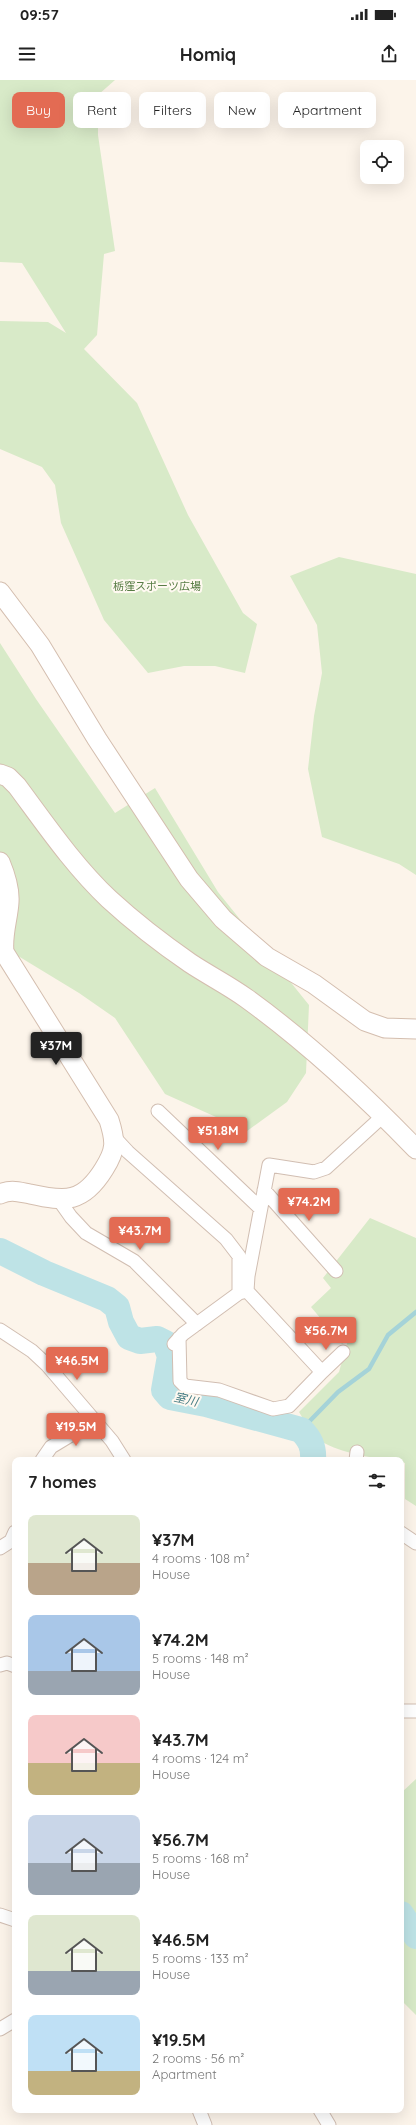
<!DOCTYPE html>
<meta charset="utf-8">
<style>
body{margin:0;font-family:Quicksand,"Noto Sans JP",sans-serif;background:#f6f6f6;color:#222;height:100vh;display:flex;flex-direction:column;font-size:15px;white-space:nowrap}
*{box-sizing:border-box;margin:0}
p{font-size:13px;color:#767676}
.icon{flex:none;width:22px;height:22px;fill:none;stroke:currentColor;stroke-width:2;stroke-linecap:round;stroke-linejoin:round}
.map{position:relative;flex:1;overflow:hidden}
.sheet{position:absolute;left:12px;top:1377px;width:392px;height:656px;display:flex;flex-direction:column;background:#fff;border-radius:8px;box-shadow:0 4px 16px #0002}
.sheet>*{flex:none}
.banner{position:absolute;left:12px;top:12px;width:392px;height:36px;display:flex;gap:8px}
.tools{position:absolute;left:360px;top:60px;display:grid;gap:8px}
.tools a{display:grid;place-items:center;width:44px;height:44px;border-radius:8px;background:#fff;box-shadow:0 4px 16px #0002;font-size:20px}
.price{position:absolute;translate:-50% -34px;padding:0 9px;border-radius:4px;background:#e36b53;color:#fff;font-size:13px;line-height:26px;filter:drop-shadow(0 1px 2px #0008)}
.price::after{content:'';position:absolute;left:50%;top:24px;width:12px;height:9px;margin-left:-6px;background:inherit;clip-path:polygon(0 0,100% 0,50% 100%)}
.price.selected{background:#222;color:#fff}
ul{padding:0;list-style:none}
li{display:flex;align-items:center;gap:12px;height:100px;padding:0 16px}
li span{display:grid;place-items:center;flex:none;width:112px;height:80px;border-radius:8px;color:#555}
li>.icon{margin-inline-start:auto}
span .icon{width:48px;height:48px;fill:#fffc;stroke-width:1}
li b{font-size:17px}
h2{display:flex;justify-content:space-between;align-items:center;height:48px;padding:0 16px;font-size:17px}
.pill{padding:0 14px;border-radius:8px;background:#fff;box-shadow:0 4px 16px #0002;font-size:14px;line-height:36px}
.pill.selected{background:#e36b53;color:#fff}
.status{display:flex;justify-content:space-between;align-items:center;height:28px;padding:0 20px;background:#fff;direction:ltr}
.status svg{height:11px;fill:currentColor}
header{display:flex;justify-content:space-between;align-items:center;height:52px;padding:0 16px;background:#fff;font-size:18px;font-weight:700}
.map>svg:first-child{display:block}
</style>
<div class="status"><b>09:57</b><svg viewBox="0 0 49 12"><path d="M0 12V9h3v3zM5 12V6h3v6zM10 12V3h3v9zM15 12V0h3v12zM26 1h20v11H26zM47 4h2v5h-2z"/></svg></div>
<header><svg class="icon" aria-label="menu" viewBox="0 0 24 24"><path d="M4 6h16M4 12h16M4 18h16"/></svg>Homiq<svg class="icon" aria-label="share" viewBox="0 0 24 24"><path d="M12 15V3M7 8l5-5 5 5M5 13v7h14v-7"/></svg></header>
<div class="map">
<svg width="416" height="2045" viewBox="0 0 416 2045">
<rect width="100%" height="100%" fill="#fcf4ea"/>
<path fill="#d8eac8" d="M 0,0 L 115,0 L 98,15 L 98,55 L 115,171 L 104,174 L 97,255 L 84,269 L 137,323 L 188,435 L 243,533 L 257,544 L 245,593 L 215,586 L 184,586 L 148,593 L 104,540 L 61,443 L 55,405 L 42,387 L 0,369 L 0,241 L 48,242 L 66,253 L 22,183 L 0,182 Z
M 339,477 L 416,494 L 416,795 L 399,784 L 322,757 L 308,689 L 314,636 L 322,593 L 317,545 L 290,496 Z
M 0,563 L 36,619 L 115,733 L 155,708 L 218,812 L 309,925 L 306,993 L 287,1022 L 247,1051 L 165,1014 L 115,938 L 79,913 L 0,865 Z
M 370,1138 L 416,1158 L 416,1426 L 405,1419 L 405,1383 L 401,1382 L 401,1380 C 379,1380 339,1373 321,1361 C 312,1356 305,1341 299,1332 L 339,1292 L 348,1260 L 342,1264 L 311,1227 L 331,1208 L 323,1198 Z
M 416,1699 L 416,1935 L 401,1920 L 401,1713 Z"/>
<g fill="none" stroke-linecap="round" stroke-linejoin="round">
<path stroke="#a5d3d8" stroke-width="4.5" d="M 301,1350 L 338,1312 L 369,1289 L 388,1255 L 416,1232"/>
<path stroke="#bee3e6" stroke-width="26" d="M 0,1171 L 44,1193 L 107,1219 L 117,1227 L 121,1242 L 129,1257 L 140,1261 L 157,1259 L 165,1263 L 170,1276 L 164,1310 L 170,1317 L 206,1324 L 301,1350 C 310,1359 314,1367 313,1380
M 401,1834 L 416,1856"/>
<g stroke="#d1beb2" stroke-width="15">
<path id="street" d="M 158,1031 L 260,1128
M 114,1057 L 128,1072 L 226,1159 L 239,1176 L 239,1213
M 264,1110 L 336,1191
M 59,1120 L 71,1137 L 86,1153 L 134,1181 L 197,1244
M 0,1250 L 32,1271 L 47,1285 L 112,1361 L 124,1380
M 179,1258 L 180,1301 L 185,1306 L 219,1310 L 273,1329 L 289,1326 L 322,1292 L 247,1211
M 174,1264 L 183,1254 L 239,1213 L 247,1211 L 248,1196 L 269,1085 L 314,1092 L 326,1088 L 383,1036
M 322,1292 L 343,1272
M 42,1380 L 51,1367 L 94,1341
M 356,1380 L 357,1372
M 401,1453 L 416,1463
M 0,1468 L 11,1461 L 15,1452
M 0,1585 L 7,1583 L 15,1586
M 401,1631 L 416,1631
M 0,1835 L 15,1840
M 0,1949 L 15,1940
M 199,2030 L 205,2045
M 320,2030 L 329,2045"/>
</g>
<g stroke="#d4beaf" stroke-width="21">
<path id="secondary" d="M 0,512 L 40,565 L 97,659 L 189,799 L 223,839 L 267,877 L 314,904 L 365,941 L 385,948 L 416,949
M 0,694 L 8,697 L 17,706 C 46,745 74,786 109,819 C 134,842 161,863 190,883 C 208,895 228,905 246,918 C 307,962 364,1015 416,1069
M 0,782 C 5,794 10,808 9,822 C 8,839 2,854 4,872 L 109,1040 C 116,1062 116,1070 104,1089 C 83,1123 66,1122 30,1114 C 19,1112 11,1109 0,1114"/>
</g>
<use href="#street" stroke="#fff" stroke-width="13"/>
<use href="#secondary" stroke="#fff" stroke-width="19"/>
</g>
<g text-anchor="middle" dominant-baseline="central" stroke-width="4" stroke-linejoin="round" paint-order="stroke">
<g font-size="11" fill="#587d45" stroke="#fff9f1">
<text x="157" y="506">栃窪スポーツ広場</text>
</g>
<g font-size="12" font-style="italic" fill="#437b83" stroke="#fff9f1">
<text transform="translate(186 1319) rotate(13)">室川</text>
</g>
</g>
</svg>
<div class="tools">
<a><svg class="icon" aria-label="locate" viewBox="0 0 24 24"><circle cx="12" cy="12" r="6"/><path d="M12 2v4M12 18v4M2 12h4M18 12h4"/></svg></a>
</div>
<b class="price selected" style="left:56px;top:986px">¥37M</b>
<b class="price" style="left:218px;top:1071px">¥51.8M</b>
<b class="price" style="left:309px;top:1142px">¥74.2M</b>
<b class="price" style="left:140px;top:1171px">¥43.7M</b>
<b class="price" style="left:326px;top:1271px">¥56.7M</b>
<b class="price" style="left:77px;top:1301px">¥46.5M</b>
<b class="price" style="left:76px;top:1367px">¥19.5M</b>
<div class="banner">
<a class="pill selected">Buy</a>
<a class="pill">Rent</a>
<a class="pill">Filters</a>
<a class="pill">New</a>
<a class="pill">Apartment</a>
</div>
<section class="sheet">
<h2>7 homes<svg class="icon" aria-label="filters" viewBox="0 0 24 24"><path d="M4 7h16M4 17h16"/><circle cx="9" cy="7" r="2"/><circle cx="15" cy="17" r="2"/></svg></h2>
<ul>
<li><span style="background:linear-gradient(#dfe7d0 60%,#b9a48a 0)"><svg class="icon" aria-label="home" viewBox="0 0 24 24"><path d="M3 11l9-7 9 7M6 9v11h12V9"/></svg></span><div><b>¥37M</b><p>4 rooms · 108 m²</p><p>House</p></div></li>
<li><span style="background:linear-gradient(#a9c7e8 70%,#9aa5b1 0)"><svg class="icon" aria-label="home" viewBox="0 0 24 24"><path d="M3 11l9-7 9 7M6 9v11h12V9"/></svg></span><div><b>¥74.2M</b><p>5 rooms · 148 m²</p><p>House</p></div></li>
<li><span style="background:linear-gradient(#f6c9c9 60%,#c2b280 0)"><svg class="icon" aria-label="home" viewBox="0 0 24 24"><path d="M3 11l9-7 9 7M6 9v11h12V9"/></svg></span><div><b>¥43.7M</b><p>4 rooms · 124 m²</p><p>House</p></div></li>
<li><span style="background:linear-gradient(#c9d6e8 60%,#9aa5b1 0)"><svg class="icon" aria-label="home" viewBox="0 0 24 24"><path d="M3 11l9-7 9 7M6 9v11h12V9"/></svg></span><div><b>¥56.7M</b><p>5 rooms · 168 m²</p><p>House</p></div></li>
<li><span style="background:linear-gradient(#dfe7d0 70%,#9aa5b1 0)"><svg class="icon" aria-label="home" viewBox="0 0 24 24"><path d="M3 11l9-7 9 7M6 9v11h12V9"/></svg></span><div><b>¥46.5M</b><p>5 rooms · 133 m²</p><p>House</p></div></li>
<li><span style="background:linear-gradient(#bfe0f5 70%,#c2b280 0)"><svg class="icon" aria-label="home" viewBox="0 0 24 24"><path d="M3 11l9-7 9 7M6 9v11h12V9"/></svg></span><div><b>¥19.5M</b><p>2 rooms · 56 m²</p><p>Apartment</p></div></li>
</ul>
</section>
</div>
